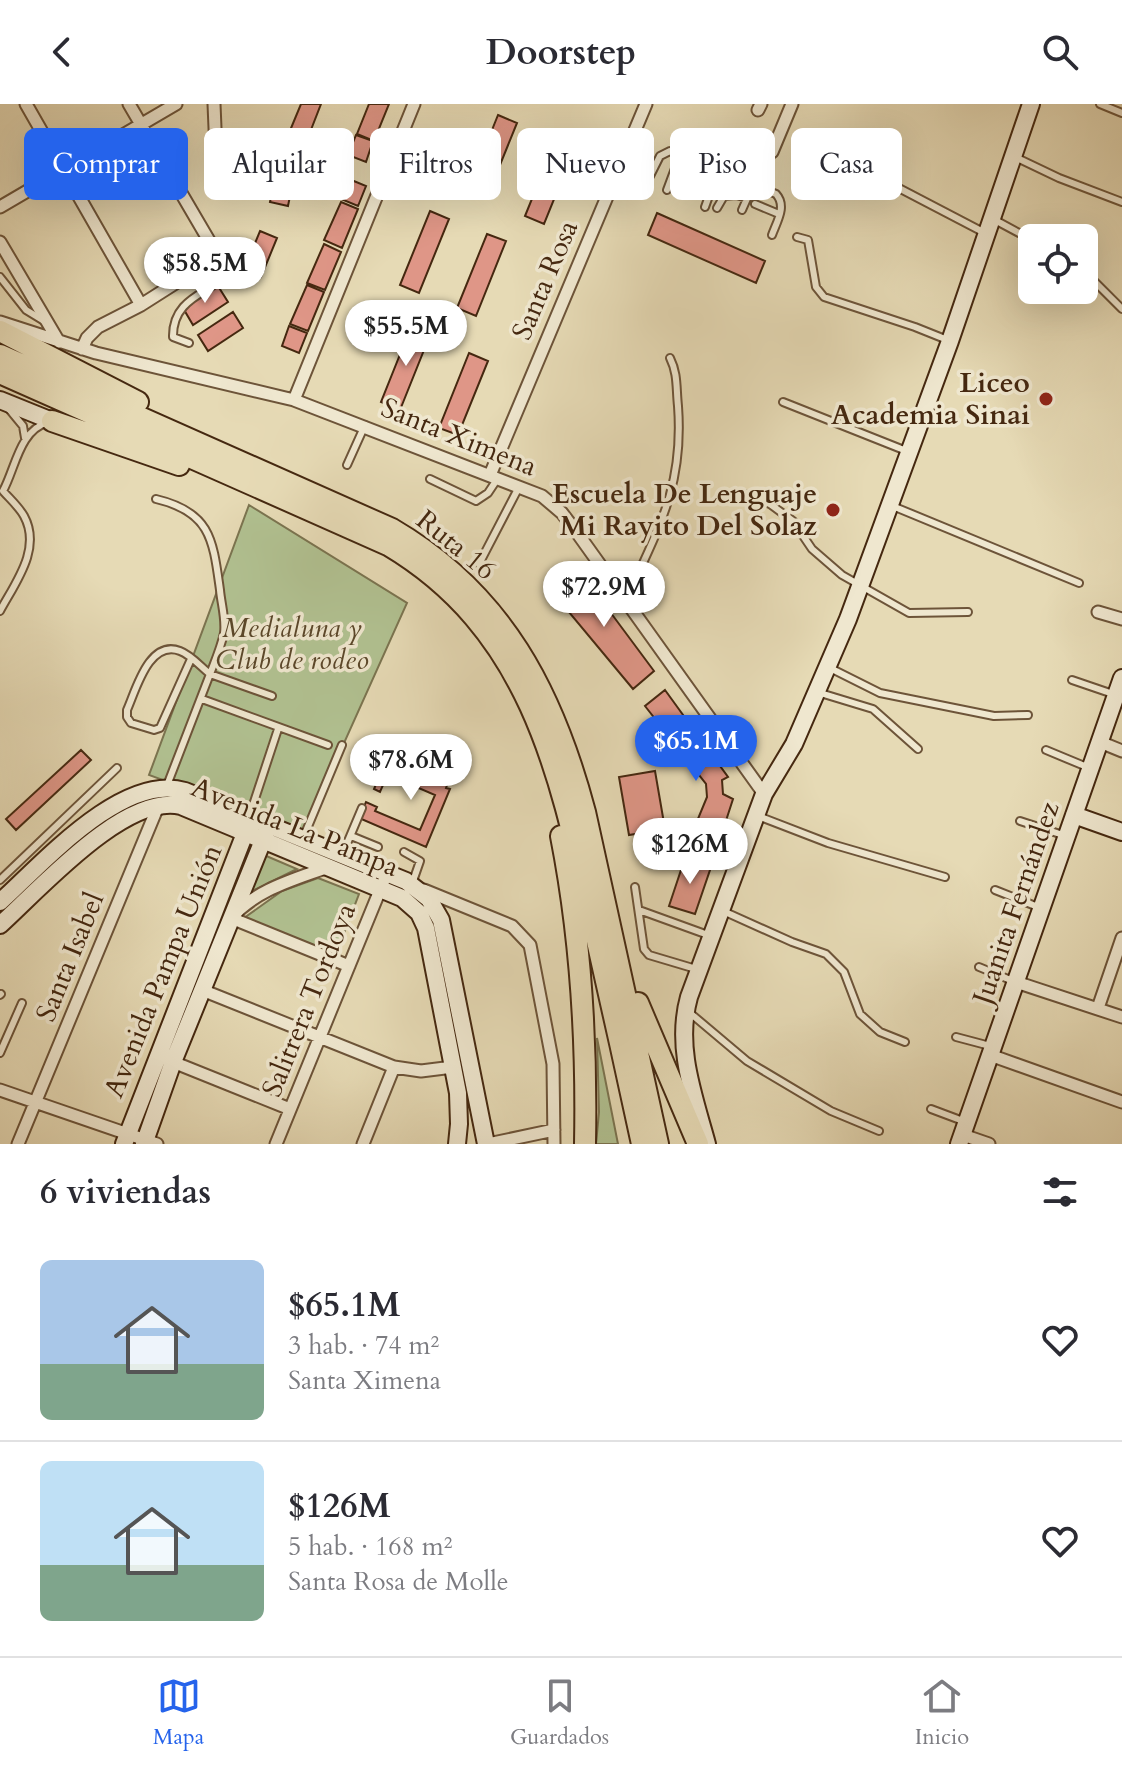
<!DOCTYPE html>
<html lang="es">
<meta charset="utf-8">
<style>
body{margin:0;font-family:Cardo,serif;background:#f2f2f3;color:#2b2b33;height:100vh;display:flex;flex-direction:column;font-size:30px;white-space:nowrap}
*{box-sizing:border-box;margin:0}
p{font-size:26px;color:#7c7c81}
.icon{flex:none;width:44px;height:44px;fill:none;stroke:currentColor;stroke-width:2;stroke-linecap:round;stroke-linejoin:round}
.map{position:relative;height:1040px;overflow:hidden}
.details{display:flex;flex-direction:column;background:#fff;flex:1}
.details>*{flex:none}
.hud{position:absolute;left:24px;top:24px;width:1074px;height:72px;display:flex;gap:16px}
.controls{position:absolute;left:1018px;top:120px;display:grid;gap:16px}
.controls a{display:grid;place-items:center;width:80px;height:80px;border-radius:12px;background:#fff;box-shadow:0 8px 32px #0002;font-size:40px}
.price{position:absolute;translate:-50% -68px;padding:0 18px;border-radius:28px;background:#fff;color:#222;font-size:26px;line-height:52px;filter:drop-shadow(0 2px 4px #0008)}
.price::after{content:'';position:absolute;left:50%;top:48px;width:24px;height:18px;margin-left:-12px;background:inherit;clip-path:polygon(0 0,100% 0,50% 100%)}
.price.active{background:#2563eb;color:#fff}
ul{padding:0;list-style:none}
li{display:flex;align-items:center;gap:24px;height:200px;padding:0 40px}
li+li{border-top:2px solid #e1e1e2}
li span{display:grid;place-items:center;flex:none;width:224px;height:160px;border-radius:12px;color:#555}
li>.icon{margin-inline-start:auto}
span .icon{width:96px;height:96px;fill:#fffc;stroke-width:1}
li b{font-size:34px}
h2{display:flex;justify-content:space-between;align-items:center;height:96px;padding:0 40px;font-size:34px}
.tag{padding:0 28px;border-radius:12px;background:#fff;box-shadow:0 8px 32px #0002;font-size:28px;line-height:72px}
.tag.active{background:#2563eb;color:#fff}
header{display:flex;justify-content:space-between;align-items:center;height:104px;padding:0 40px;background:#fff;font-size:36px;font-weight:600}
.menu{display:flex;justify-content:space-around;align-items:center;height:112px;border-top:2px solid #e1e1e2;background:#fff;font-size:22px;color:#7c7c81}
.menu a{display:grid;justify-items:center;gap:4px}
.menu .active{color:#2563eb}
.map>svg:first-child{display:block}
</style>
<header><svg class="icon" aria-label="back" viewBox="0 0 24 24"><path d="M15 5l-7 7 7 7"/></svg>Doorstep<svg class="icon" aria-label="search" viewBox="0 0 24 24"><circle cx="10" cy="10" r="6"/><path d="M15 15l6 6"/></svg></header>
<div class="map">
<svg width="1122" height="1040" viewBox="0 0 1122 1040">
<rect width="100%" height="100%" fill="#e6dab5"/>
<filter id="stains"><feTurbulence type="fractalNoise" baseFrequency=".0025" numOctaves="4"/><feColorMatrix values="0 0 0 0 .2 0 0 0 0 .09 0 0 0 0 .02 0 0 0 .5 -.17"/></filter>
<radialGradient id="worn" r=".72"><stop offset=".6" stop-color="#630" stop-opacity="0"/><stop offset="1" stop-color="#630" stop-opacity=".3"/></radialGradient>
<path fill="#b1c191" stroke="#7b7450" stroke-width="2" d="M 249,401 L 407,499 L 304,728 L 149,671 Z
M 264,751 L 297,765 L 248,789 Z
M 318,774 L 359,790 L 336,850 L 244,814 L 282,787 Z
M 597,934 L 618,1040 L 596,1040 L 599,1008 Z"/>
<path fill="#df9687" stroke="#452810" stroke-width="2" d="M 301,0 L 321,0 L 307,36 L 289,29 Z
M 369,0 L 389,0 L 374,37 L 357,30 Z
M 498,11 L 517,19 L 487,93 L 468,86 Z
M 289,31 L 306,39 L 290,78 L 273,70 Z
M 356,31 L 373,37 L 366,58 L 348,51 Z
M 555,38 L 574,46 L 544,120 L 525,112 Z
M 349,75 L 366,82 L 358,102 L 341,95 Z
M 274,78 L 292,82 L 288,102 L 270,98 Z
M 341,98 L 358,105 L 342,144 L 324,136 Z
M 430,107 L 449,115 L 419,189 L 400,181 Z
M 657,109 L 765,157 L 756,179 L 648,131 Z
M 260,127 L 277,134 L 261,173 L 244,166 Z
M 487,130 L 506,137 L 476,212 L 457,204 Z
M 324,140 L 341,148 L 325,186 L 307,179 Z
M 307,181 L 324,188 L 308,227 L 290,220 Z
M 218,182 L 228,198 L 193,221 L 183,204 Z
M 233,208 L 243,224 L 208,247 L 198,231 Z
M 289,222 L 307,229 L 299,249 L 282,242 Z
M 411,223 L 430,231 L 400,306 L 381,298 Z
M 469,249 L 488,257 L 458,331 L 439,324 Z
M 576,462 L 654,567 L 633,585 L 558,495 Z
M 665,586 L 728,673 L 722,676 L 723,690 L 733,695 L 711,763 L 675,752 L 684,723 L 693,727 L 707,693 L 706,680 L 645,602 Z
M 81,646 L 91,656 L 16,726 L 6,715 Z
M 386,657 L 422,673 L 427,661 L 451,671 L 446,684 L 450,685 L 426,743 L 359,714 L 366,698 L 377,703 L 375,707 L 420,726 L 435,691 L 391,672 L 389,676 L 386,674 L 380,688 L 374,685 Z
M 655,667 L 665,725 L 629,731 L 619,673 Z
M 685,754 L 711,763 L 695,810 L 669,802 Z"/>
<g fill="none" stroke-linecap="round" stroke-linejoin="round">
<g stroke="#6d5439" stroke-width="10">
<path id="lane" d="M 1100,0 L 1122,9
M 1015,53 L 1059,74 L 1122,98
M 618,64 L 645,74 L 650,72 L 660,52 L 670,47 L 776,90 C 787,102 777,117 772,131
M 821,72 C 839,66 852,65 870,69 L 985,129
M 667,86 L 680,51
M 755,100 L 779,110
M 705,103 L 718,67
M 717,104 L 724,92 L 736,91 L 747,94
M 742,106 L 753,81
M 993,115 L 1032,136
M 797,133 L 808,136 L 816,183 L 824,193 L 915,223 L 950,237
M 1084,167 L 1122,205
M 0,173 L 26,206 L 44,217
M 189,239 L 173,233 C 172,184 231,189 234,154 L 229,145
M 783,298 L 909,348
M 9,305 L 23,322 L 25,334
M 347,361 L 365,321
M 430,375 L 476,397 L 488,389 L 498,374
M 744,390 L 770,400 L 793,417 L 812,445 L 842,471 L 909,509 L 968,508
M 156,395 C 211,408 213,436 220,486 C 221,499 226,515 224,529 C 221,543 215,557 210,570 C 201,563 191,551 180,547 C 149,535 136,586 127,606 L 127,613 L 131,619 L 154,626 L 160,624 L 191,555
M 890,401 L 1079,479
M 479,460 L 519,383
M 626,496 C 658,425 684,383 678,302 C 676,284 678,270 670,254
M 0,507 C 15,479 42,445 24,412 C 19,403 10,395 3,387 C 16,363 19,327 48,318
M 828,563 L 880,589 L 994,612 L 1028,611
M 1072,576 L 1113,590
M 817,588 L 873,605 L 918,645
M 202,595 L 328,641
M 1046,646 L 1087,663
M 166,684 L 210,570 L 272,592
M 250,710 L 278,625
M 758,712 L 828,739 L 945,773
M 1020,717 L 1063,731
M 304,732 L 342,641
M 351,732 L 378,743
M 404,748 L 420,757 L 412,780
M 343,749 L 362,704
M 0,776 L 117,664
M 635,783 L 644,845 L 649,851 L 696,865
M 995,786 L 1038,803
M 639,806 L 708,831
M 723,807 L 792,838 L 826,850 L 844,868 L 860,910 L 880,928 L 905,938
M 979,863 L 1013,877
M 0,891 L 1,890
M 690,909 L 747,957 L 831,1007 L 879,1027
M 956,933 L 990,942
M 0,949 L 22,899
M 931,1005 L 963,1017"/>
</g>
<g stroke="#6d5439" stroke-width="15">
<path id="street" d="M 26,0 L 141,201
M 214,0 L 216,48
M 758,6 L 761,0
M 772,48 L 792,0
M 0,103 L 176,0
M 0,138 L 59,238
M 0,218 L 96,249 L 294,296 L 542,392 L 562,409 L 578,430 L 764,690
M 82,245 L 87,234 L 98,223 L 141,201 L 218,152 L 129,0
M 294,296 L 414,0
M 490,371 L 646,0
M 1098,508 L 1122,515
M 1100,638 L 1122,647
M 328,763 C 293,776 257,785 231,814 L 349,862
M 424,786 L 512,822 L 530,841 L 553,960 L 554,1040
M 1016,878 L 1122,913
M 202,886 L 394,963 L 421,967 L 453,963
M 1098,904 L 1122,834
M 990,951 L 1122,998
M 173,958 L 290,1005
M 0,986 L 157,1040
M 963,1031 L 989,1040
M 18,1040 L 159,700
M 276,1040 L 387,769
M 363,1040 L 394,963
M 488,1040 L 554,1026"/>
</g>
<g stroke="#452810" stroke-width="20">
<path id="secondary" d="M 0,296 L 52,317
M 1074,711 L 1122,728
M 0,798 C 42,760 123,668 185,687 L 406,777 L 429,795 L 441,816 L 486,1040
M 0,821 C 40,785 125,689 181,702 L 402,794 L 419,809 L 426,824 L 458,989 L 459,1020 L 457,1040
M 124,1040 L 249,719
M 144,1040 L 173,958 L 266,729
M 707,1040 C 694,992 675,943 689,893 L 764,690 L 794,640 L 848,515 L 950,237 L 1031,0
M 959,1040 L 1122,574"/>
</g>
<g stroke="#452810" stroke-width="24">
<path id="highway" d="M 0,227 L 138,298
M 0,251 L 392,425 C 503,490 553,588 585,708 L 658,1040
M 0,269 L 388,441 C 531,526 560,669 593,819 C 610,893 626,966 642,1040
M 52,317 L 179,361
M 561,732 C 581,834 587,936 585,1040
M 638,899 L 698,1040"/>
</g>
<use href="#lane" stroke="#efe7cf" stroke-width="6"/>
<use href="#street" stroke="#efe7cf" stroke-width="11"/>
<use href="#secondary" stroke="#efe7cf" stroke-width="16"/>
<use href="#highway" stroke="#e6dab5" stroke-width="20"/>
</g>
<g fill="#8f2418" stroke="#efe7cf" stroke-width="3">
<circle cx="1046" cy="295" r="8"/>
<circle cx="833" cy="406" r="8"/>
</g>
<g text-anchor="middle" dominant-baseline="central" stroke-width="7" stroke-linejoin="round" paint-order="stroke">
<g font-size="28" fill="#452810" stroke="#efe7cf">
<text transform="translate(545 176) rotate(-67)">Santa Rosa</text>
<text transform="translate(459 333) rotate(22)">Santa Ximena</text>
<text transform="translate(456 441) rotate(39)">Ruta 16</text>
<text transform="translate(295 723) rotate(22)">Avenida La Pampa</text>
<text transform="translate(1016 799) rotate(-71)">Juanita Fernández</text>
<text transform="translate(70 853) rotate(-68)">Santa Isabel</text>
<text transform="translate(163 867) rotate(-68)">Avenida Pampa Unión</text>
<text transform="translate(309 896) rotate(-68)">Salitrera Tordoya</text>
</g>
<g font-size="28" font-weight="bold" fill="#452810" stroke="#efe7cf" text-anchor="end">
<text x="1030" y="279">Liceo<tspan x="1030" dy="32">Academia Sinai</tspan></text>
<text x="817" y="390">Escuela De Lenguaje<tspan x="817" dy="32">Mi Rayito Del Solaz</tspan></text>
</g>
<g font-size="28" font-style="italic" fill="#5b472a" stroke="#efe7cf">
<text x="292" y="524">Medialuna y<tspan x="292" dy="32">Club de rodeo</tspan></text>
</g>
</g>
<rect width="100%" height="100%" filter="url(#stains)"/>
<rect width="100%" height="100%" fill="url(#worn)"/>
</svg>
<div class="controls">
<a><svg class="icon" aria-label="locate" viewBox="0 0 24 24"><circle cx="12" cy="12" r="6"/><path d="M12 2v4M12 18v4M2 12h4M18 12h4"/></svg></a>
</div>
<b class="price" style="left:205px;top:201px">$58.5M</b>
<b class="price" style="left:406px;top:264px">$55.5M</b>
<b class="price" style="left:604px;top:525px">$72.9M</b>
<b class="price active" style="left:696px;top:679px">$65.1M</b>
<b class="price" style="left:411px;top:698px">$78.6M</b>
<b class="price" style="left:690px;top:782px">$126M</b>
<div class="hud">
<a class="tag active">Comprar</a>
<a class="tag">Alquilar</a>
<a class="tag">Filtros</a>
<a class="tag">Nuevo</a>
<a class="tag">Piso</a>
<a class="tag">Casa</a>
</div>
</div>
<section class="details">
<h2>6 viviendas<svg class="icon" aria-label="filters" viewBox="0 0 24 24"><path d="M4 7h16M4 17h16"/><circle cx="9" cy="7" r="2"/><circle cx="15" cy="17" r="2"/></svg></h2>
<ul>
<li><span style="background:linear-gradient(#a9c7e8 65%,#7fa58c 0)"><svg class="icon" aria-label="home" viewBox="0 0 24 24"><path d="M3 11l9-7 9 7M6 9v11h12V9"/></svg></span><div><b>$65.1M</b><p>3 hab. · 74 m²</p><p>Santa Ximena</p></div><svg class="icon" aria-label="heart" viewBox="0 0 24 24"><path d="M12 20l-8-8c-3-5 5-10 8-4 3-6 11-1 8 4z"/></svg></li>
<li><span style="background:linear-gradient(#bfe0f5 65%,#7fa58c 0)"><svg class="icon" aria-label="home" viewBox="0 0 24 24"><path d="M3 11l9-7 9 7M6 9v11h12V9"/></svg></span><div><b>$126M</b><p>5 hab. · 168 m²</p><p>Santa Rosa de Molle</p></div><svg class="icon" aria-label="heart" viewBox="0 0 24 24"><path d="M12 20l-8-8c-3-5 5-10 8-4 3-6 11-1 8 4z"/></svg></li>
</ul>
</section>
<nav class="menu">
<a class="active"><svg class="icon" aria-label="map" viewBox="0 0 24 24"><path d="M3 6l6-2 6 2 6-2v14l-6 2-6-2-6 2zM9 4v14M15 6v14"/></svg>Mapa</a>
<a><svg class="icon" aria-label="saved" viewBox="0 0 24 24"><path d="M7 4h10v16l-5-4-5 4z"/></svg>Guardados</a>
<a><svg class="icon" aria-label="home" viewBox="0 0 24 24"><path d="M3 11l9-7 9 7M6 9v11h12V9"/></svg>Inicio</a>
</nav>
